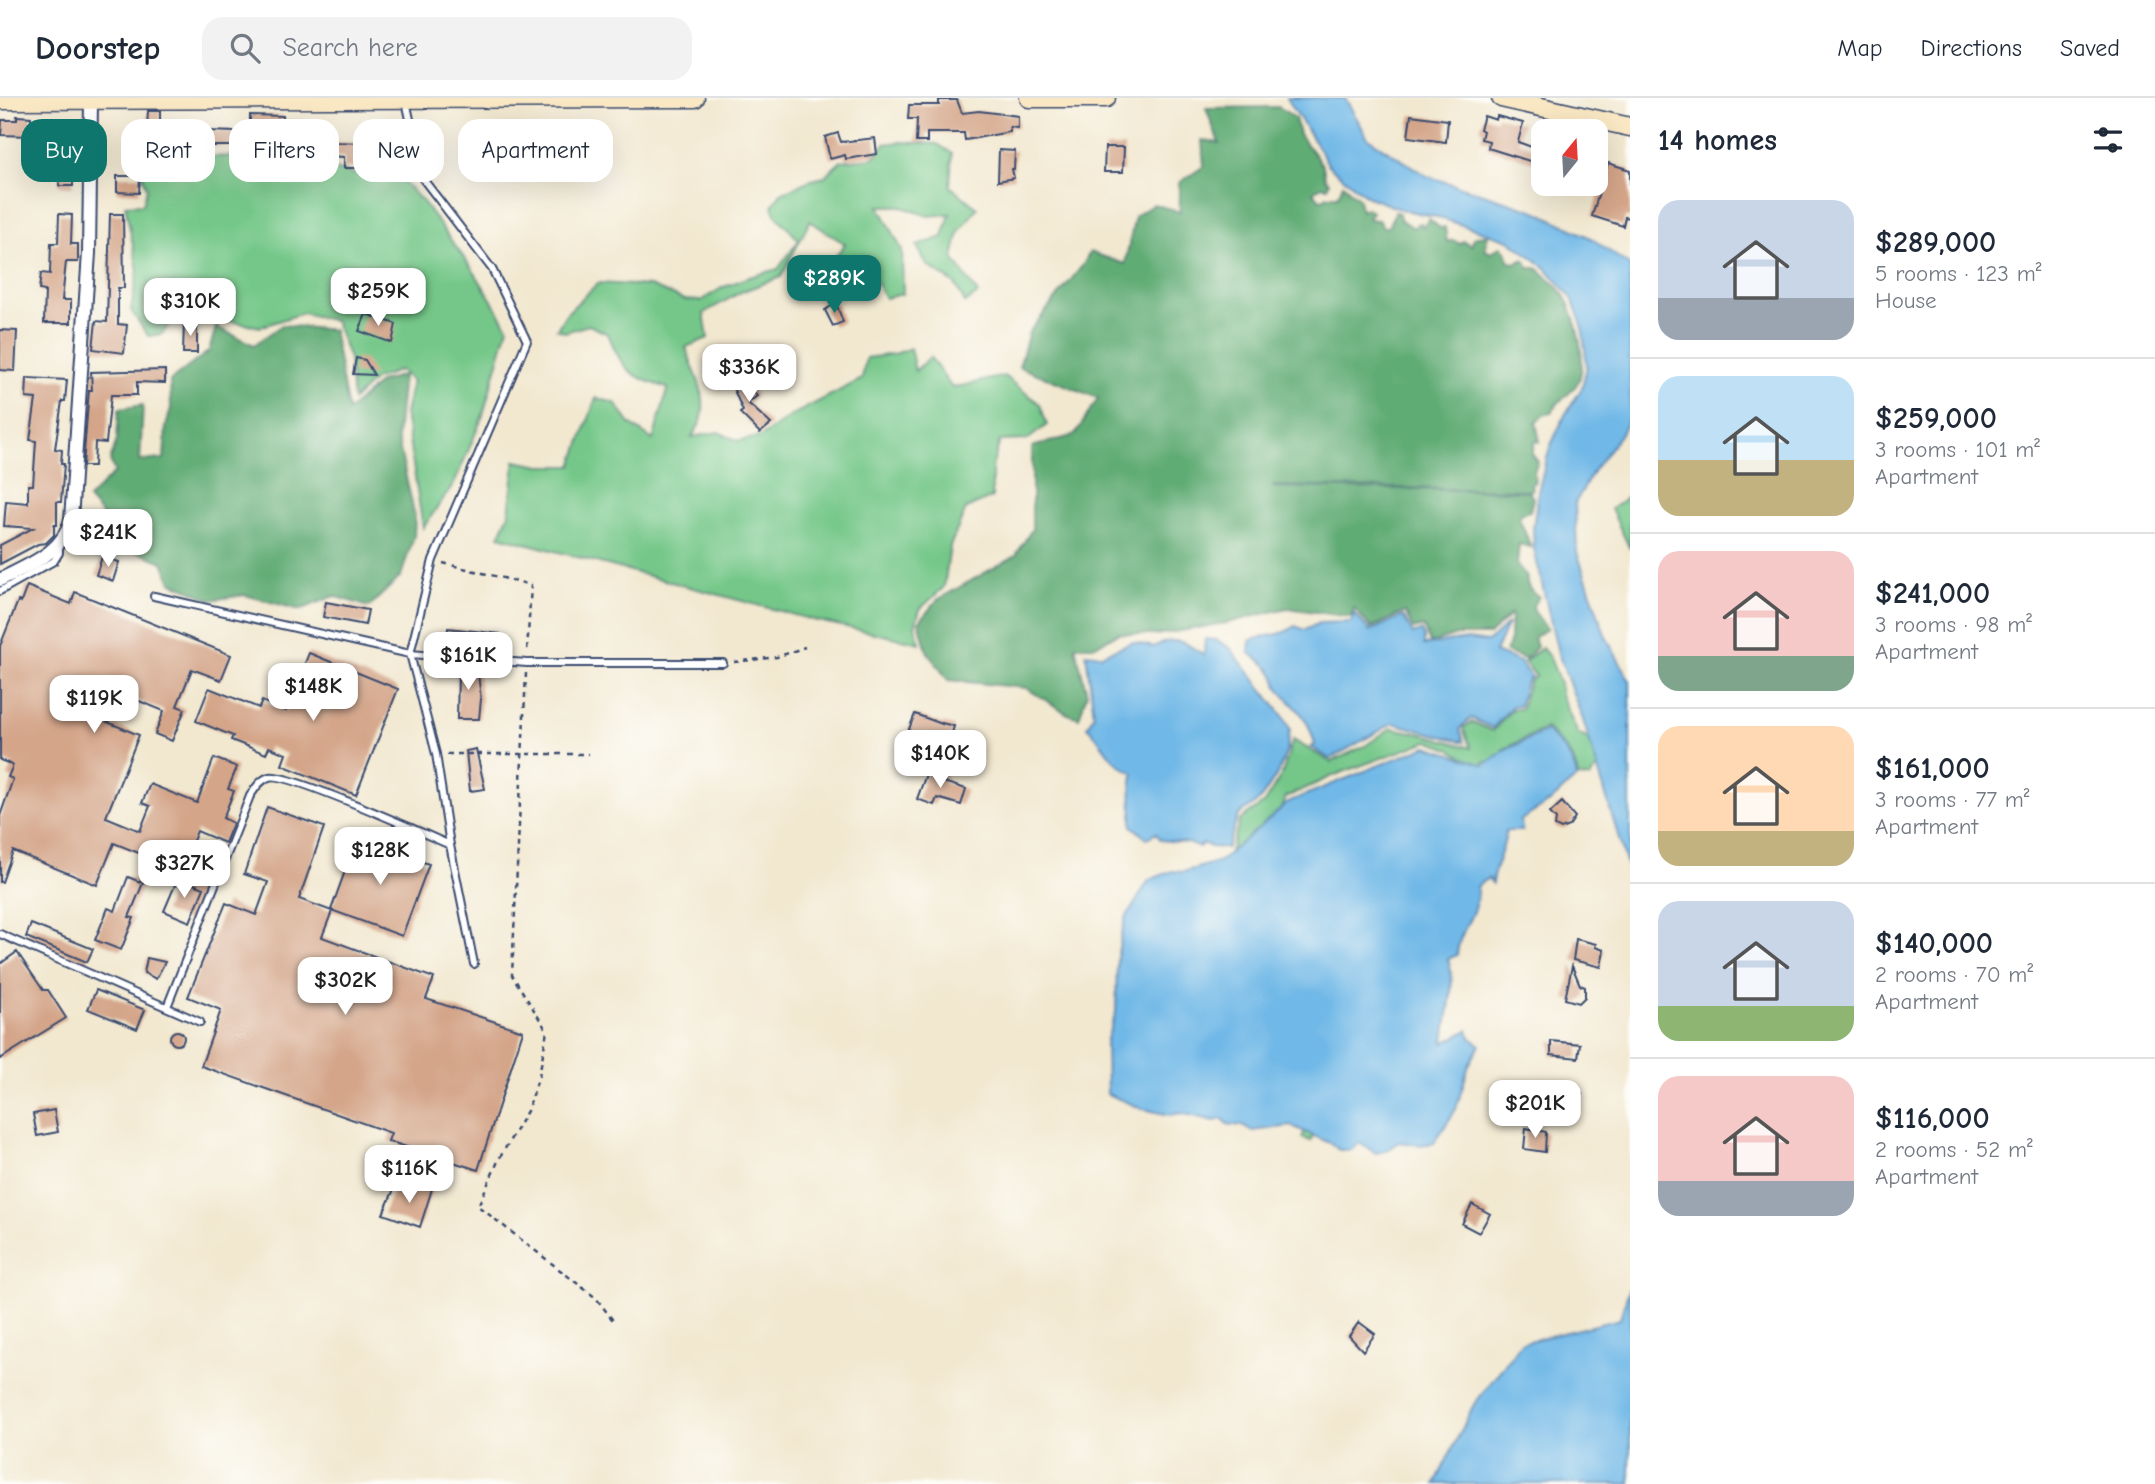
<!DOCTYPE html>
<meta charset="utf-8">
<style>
body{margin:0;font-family:"Comic Neue",sans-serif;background:#f2f2f3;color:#1f2937;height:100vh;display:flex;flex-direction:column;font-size:26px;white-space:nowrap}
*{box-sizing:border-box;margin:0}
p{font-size:23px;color:#747a83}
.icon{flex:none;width:38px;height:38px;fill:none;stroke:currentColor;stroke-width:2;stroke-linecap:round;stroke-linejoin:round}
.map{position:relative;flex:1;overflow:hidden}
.side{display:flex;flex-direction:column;background:#fff;width:525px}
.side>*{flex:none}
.banner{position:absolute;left:21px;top:21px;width:665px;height:63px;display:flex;gap:14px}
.needle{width:46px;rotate:18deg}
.buttons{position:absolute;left:1531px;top:21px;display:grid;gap:14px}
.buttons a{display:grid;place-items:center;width:77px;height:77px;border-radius:14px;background:#fff;box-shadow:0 7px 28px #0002;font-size:35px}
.price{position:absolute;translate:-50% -60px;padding:0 16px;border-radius:14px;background:#fff;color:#222;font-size:23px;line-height:46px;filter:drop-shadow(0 2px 4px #0008)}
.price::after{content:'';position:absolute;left:50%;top:42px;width:21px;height:16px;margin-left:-10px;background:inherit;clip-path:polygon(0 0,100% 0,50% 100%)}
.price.selected{background:#0f766e;color:#fff}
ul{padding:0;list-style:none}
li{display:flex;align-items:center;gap:21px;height:175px;padding:0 28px}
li+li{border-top:2px solid #e0e1e3}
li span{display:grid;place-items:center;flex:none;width:196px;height:140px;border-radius:21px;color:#555}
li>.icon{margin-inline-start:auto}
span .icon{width:84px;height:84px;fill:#fffc;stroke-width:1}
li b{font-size:30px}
h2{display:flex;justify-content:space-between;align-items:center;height:84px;padding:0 28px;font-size:30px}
.chip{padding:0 24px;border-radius:21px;background:#fff;box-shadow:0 7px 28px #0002;font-size:24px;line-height:63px}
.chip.selected{background:#0f766e;color:#fff}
header{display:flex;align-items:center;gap:42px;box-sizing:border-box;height:98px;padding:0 35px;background:#fff;border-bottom:2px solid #e0e1e3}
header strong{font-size:33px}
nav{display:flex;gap:38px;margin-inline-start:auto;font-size:24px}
.search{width:490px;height:63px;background:#f2f2f3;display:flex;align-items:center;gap:18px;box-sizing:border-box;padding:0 24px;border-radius:21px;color:#747a83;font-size:26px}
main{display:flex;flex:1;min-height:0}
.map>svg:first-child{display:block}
</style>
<header>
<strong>Doorstep</strong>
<div class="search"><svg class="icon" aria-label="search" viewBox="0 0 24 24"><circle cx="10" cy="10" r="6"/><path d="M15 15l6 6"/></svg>Search here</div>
<nav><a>Map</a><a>Directions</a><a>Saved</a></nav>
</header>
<main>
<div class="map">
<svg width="1630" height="1386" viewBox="0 0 1630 1386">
<rect width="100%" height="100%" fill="#fdfcf7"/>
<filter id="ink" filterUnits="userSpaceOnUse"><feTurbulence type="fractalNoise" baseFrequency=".0143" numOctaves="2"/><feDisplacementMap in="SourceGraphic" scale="14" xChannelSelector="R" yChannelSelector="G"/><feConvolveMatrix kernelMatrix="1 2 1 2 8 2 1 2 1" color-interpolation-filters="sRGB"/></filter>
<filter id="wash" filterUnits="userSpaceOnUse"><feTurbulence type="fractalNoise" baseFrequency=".00686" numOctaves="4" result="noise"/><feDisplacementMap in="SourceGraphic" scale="28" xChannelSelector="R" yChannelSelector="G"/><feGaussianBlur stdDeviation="1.57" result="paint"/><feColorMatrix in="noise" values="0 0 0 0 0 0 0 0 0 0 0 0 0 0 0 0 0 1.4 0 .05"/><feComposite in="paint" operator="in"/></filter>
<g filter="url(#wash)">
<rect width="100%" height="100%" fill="#f2e8d0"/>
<path fill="#75c789" stroke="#487b74" stroke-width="2" d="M 247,32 L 262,41 L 260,62 L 292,61 L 372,80 L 389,69 L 423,104 L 475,175 L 508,229 L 482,320 L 455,384 L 423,430 L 405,316 L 412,283 L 400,272 L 374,282 L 353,302 L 349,261 L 335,223 L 303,215 L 260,229 L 204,218 L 175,218 L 162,236 L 148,238 L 131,212 L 138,172 L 125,107 L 143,106 L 147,90 L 138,63 L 138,42 L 154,38 L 177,39 L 204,59 L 245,58 Z
M 900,44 L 937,46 L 952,55 L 950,88 L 977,110 L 959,134 L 953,160 L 978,196 L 965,205 L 955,186 L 927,167 L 917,148 L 943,139 L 950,116 L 928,118 L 899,108 L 879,108 L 902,152 L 903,196 L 885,200 L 869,172 L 835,159 L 845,146 L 810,123 L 781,179 L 743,193 L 704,215 L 708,240 L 686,249 C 692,272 708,294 702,319 C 701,326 695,333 692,339 L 718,334 L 739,343 L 760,339 L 794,316 L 862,281 L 866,260 L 895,256 L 910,250 L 915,273 L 930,259 L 952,290 L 1004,278 L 1040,306 L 1047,327 L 1027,342 L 1000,343 L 992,369 L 992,399 L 966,411 L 950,448 L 944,489 L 920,511 L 915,528 L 920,545 L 813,522 L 499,438 L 509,416 L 515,363 L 541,368 L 572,368 L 596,300 L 615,305 L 630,326 L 653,342 L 668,290 C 629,278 624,274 608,236 L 589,227 L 565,234 L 557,231 L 566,216 L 598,185 L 650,188 L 685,202 L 701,203 L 722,190 L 746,180 L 778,171 L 799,142 L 775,116 L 772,108 L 781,95 L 808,83 L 824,79 L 841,63 L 873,60 L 885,46 Z
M 1630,397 L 1630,451 L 1611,411 Z
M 1542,550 L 1550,560 L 1560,585 L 1561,597 L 1578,636 L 1595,644 L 1598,669 L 1590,680 L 1578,679 C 1575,657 1561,645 1546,630 L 1502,652 L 1499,666 L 1484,663 L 1451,738 L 1314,1032 L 1311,1043 L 1302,1040 L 1317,1003 L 1473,665 L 1450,651 L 1428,643 L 1335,677 L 1286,699 L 1280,717 L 1229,757 L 1240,722 L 1264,705 L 1282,676 L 1293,642 L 1331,664 L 1365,648 L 1391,630 L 1422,636 L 1471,650 L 1463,630 L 1472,624 L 1493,633 L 1512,611 L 1521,611 L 1529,584 L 1536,578 L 1524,564 Z"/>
<path fill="#60ac75" stroke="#3e6e6a" stroke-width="2" fill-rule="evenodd" d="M 1279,9 L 1295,20 L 1299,36 L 1323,68 L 1325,80 L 1329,84 L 1328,89 L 1322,88 L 1313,94 L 1320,102 L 1328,98 L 1338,98 L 1343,86 L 1359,101 L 1361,113 L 1366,110 L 1372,114 L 1368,121 L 1378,122 L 1383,129 L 1388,129 L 1395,114 L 1399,115 L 1400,121 L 1414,130 L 1417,126 L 1421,125 L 1423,129 L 1429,121 L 1440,130 L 1445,129 L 1447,144 L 1453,142 L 1460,146 L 1463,143 L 1472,147 L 1473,141 L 1477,138 L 1488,137 L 1485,151 L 1490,155 L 1501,148 L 1506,154 L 1510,164 L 1516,165 L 1524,161 L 1530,170 L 1537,170 C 1544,177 1555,184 1561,193 C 1575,212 1587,260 1579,282 C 1573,297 1557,301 1551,315 L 1543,317 L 1536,325 L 1540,344 L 1535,343 L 1532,356 L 1538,364 L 1534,374 L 1535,384 L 1531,386 L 1532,392 L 1529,394 L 1533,400 L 1530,413 L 1522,415 L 1519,420 L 1531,449 L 1519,446 L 1517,467 L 1527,479 C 1525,488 1533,495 1539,499 L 1533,507 L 1534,513 L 1547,531 L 1534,539 L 1537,549 L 1525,561 L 1506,554 L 1510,541 L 1511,516 L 1489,537 L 1457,537 L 1430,545 L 1423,528 L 1413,531 L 1405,514 L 1371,530 L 1354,510 L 1351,519 L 1287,510 L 1227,525 L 1156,537 L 1119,535 L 1095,548 L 1075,548 L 1087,595 L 1079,620 L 1068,616 L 1026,590 L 948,582 L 927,553 L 919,524 L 937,502 L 1016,457 L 1032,431 L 1032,349 L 1075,337 L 1098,300 L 1019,269 L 1029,234 L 1083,167 L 1090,154 L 1125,166 L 1135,118 L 1154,106 L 1180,114 L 1179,85 L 1204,68 L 1202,42 L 1219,45 L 1206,10 ZM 1273,388 L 1528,392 L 1529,393 L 1274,389 Z
M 282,227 L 333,232 L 348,313 L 380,284 L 403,277 L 397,339 L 415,419 L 414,438 L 401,478 L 369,509 L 334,498 L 300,512 L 245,497 L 211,502 L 171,484 L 163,464 L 133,452 L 88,401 L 115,374 L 110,363 L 117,342 L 119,311 L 143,307 L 140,363 L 164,361 L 166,328 L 171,310 L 170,283 L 209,253 L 216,229 L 254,247 Z"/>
<path fill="#6fb8e7" stroke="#4574a2" stroke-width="2" d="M 1287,0 L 1345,0 L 1368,40 L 1427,78 L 1536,113 L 1591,140 L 1630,168 L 1630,318 L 1620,337 L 1594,372 L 1575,405 L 1577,454 L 1606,539 L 1630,583 L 1630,777 L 1583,622 L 1558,555 L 1534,451 L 1533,431 L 1538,394 L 1550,349 L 1565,317 L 1582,290 L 1587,268 L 1582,227 L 1572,200 L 1546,170 L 1509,142 L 1437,119 L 1400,111 L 1368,99 L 1330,69 Z
M 1354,515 L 1370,533 L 1403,518 L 1413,536 L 1421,533 L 1424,538 L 1424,547 L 1468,541 L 1488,544 L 1508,525 L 1495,554 L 1520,564 L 1531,579 L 1526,584 L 1519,608 L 1512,608 L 1493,630 L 1471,620 L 1460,630 L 1464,644 L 1393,625 L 1330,661 L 1311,649 L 1315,647 C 1307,616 1299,615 1280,592 C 1276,587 1277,582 1274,577 C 1269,567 1258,561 1249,555 L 1250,543 C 1266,536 1281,539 1295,528 L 1305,532 L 1319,525 L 1351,524 Z
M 1205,541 L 1217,542 L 1230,550 L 1283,618 L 1290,631 L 1287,652 L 1278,675 L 1260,702 L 1238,718 L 1227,750 L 1211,749 L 1203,745 L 1199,749 L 1187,745 L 1161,742 L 1156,735 L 1147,741 L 1132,728 C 1133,714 1129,684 1134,675 C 1106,663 1107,647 1087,629 L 1094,617 L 1086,555 L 1101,557 L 1133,544 L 1153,549 L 1165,544 L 1176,543 L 1185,545 L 1204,557 Z
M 1546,633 C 1560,645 1574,660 1577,679 L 1550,704 L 1521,722 L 1522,733 L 1506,733 C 1506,749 1494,767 1492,785 L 1488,780 L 1477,789 C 1480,815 1458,832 1457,857 L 1448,861 C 1457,887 1446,918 1444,945 L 1468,932 L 1471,940 L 1480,947 L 1469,967 L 1456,1011 L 1434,1045 L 1419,1047 L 1399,1044 L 1388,1052 L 1376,1055 L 1359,1045 L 1351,1052 L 1339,1052 L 1330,1045 L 1292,1028 L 1252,1033 L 1242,1028 L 1227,1026 L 1223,1021 L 1214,1023 L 1181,1015 L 1170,1017 L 1143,1011 L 1107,996 L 1106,944 L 1116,914 L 1117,860 L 1121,839 L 1126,820 L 1149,782 L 1172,773 L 1183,774 L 1220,763 L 1290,703 L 1427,648 L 1484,667 L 1505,652 Z
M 1630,1187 L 1630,1386 L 1435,1386 L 1473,1308 L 1521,1245 L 1620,1221 Z"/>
<g id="blocks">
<path fill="#d4a589" d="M 939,2 L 957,2 L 962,15 L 979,13 L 1018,18 L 1018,30 L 1010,29 L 1010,34 L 965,42 L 964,35 L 927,35 L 927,44 L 916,44 L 917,21 L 908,21 L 909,7 L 939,7 Z
M 148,13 L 160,13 L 160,31 L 147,30 Z
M 250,17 L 283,18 L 283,22 L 308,22 L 307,41 L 327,41 L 327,44 L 369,45 L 369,70 L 344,70 L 344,59 L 280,55 L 280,34 L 272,34 L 272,29 L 250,29 Z
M 1411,17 L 1448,22 L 1446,44 L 1408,39 Z
M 17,18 L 31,19 L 31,38 L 1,37 L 2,22 L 17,22 Z
M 1484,18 L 1496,22 L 1497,18 L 1523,25 L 1518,44 L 1540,52 L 1536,65 L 1488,50 L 1489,43 L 1481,41 L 1483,33 L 1480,31 Z
M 47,31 L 72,32 L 73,88 L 59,88 L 60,64 L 46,64 Z
M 207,33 L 237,34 L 236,48 L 207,48 Z
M 838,35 L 841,44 L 875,40 L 877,56 L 846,61 L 845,57 L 830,61 L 825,39 Z
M 1105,49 L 1124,49 L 1123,74 L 1104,74 Z
M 999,52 L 1015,53 L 1014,71 L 1012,71 L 1014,80 L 998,83 Z
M 1608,65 L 1630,72 L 1630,120 L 1625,119 L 1623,128 L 1592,118 Z
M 117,78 L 140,78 L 139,95 L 117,94 Z
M 59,116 L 72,117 L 71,146 L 78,146 L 78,164 L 66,164 L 62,202 L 71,202 L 71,225 L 44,225 L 45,193 L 39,192 L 41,175 L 50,176 L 51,145 L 58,145 Z
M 110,116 L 123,116 L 124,190 L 118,190 L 118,226 L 127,227 L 124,255 L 93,251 L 96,223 L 107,224 Z
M 836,205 L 843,224 L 833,228 L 825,212 Z
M 366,216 L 396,226 L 392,245 L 359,233 Z
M 184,225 L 197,226 L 197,255 L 183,255 Z
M 0,232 L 17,233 L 15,273 L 0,272 Z
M 356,260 L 365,262 L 374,277 L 353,276 Z
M 165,272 L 165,285 L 137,284 L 137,297 L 111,297 L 106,345 L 95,344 L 94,368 L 83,368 L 89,292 L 92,292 L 91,274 Z
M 741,277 L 757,298 L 748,305 L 771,326 L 760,335 L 740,315 L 743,313 L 731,285 Z
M 27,280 L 67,282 L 65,303 L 62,303 L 55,351 L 62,352 L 61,366 L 64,366 L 61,404 L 57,404 L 57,427 L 54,427 L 54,437 L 46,445 L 38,446 L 0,466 L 0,447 L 33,430 L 4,428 L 6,403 L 28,405 L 28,387 L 33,387 L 36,343 L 30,342 L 36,301 L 26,300 Z
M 102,459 L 119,464 L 113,483 L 96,477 Z
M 27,488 L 71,506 L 75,494 L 231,557 L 221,582 L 192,571 L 177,608 L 185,611 L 172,643 L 155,636 L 164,613 L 90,583 L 78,612 L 139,637 L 106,719 L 140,733 L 150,708 L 142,705 L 150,686 L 197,705 L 214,660 L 237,669 L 228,691 L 234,693 L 223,720 L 233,725 L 225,745 L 197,733 L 181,772 L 114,745 L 97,787 L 13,753 L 2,784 L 0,784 L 0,718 L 13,681 L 8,679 L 13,667 L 0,662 L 0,548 L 18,503 L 21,504 Z
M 326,504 L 368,512 L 365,527 L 323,519 Z
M 448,530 L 500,536 L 498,556 L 454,554 L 453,551 L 446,550 Z
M 309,555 L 398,591 L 356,697 L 282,667 L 286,656 L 269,649 L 266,656 L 231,642 L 233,638 L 196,623 L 209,590 L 259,610 L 262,603 L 286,613 Z
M 454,565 L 477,567 L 481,601 L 479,621 L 457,621 L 458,577 L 455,577 Z
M 915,616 L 942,626 L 942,625 L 954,628 L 948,650 L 925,643 L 923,648 L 905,641 Z
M 476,651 L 485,691 L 470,693 L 466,653 Z
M 928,671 L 946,678 L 943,684 L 966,691 L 961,707 L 937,700 L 934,707 L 917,701 Z
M 1562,704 L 1575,719 L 1569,728 L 1561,731 L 1555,728 L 1556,721 L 1550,715 Z
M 267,709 L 324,729 L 299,801 L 332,813 L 322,839 L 434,880 L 426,901 L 523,933 L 478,1072 L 388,1043 L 391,1035 L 201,968 L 221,912 L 188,899 L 226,805 L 256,817 L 268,784 L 244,776 Z
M 357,740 L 429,766 L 402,838 L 331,812 Z
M 128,779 L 143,785 L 129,819 L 134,820 L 121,852 L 95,842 L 108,810 L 115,813 Z
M 178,780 L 204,790 L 190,824 L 164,813 Z
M 31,826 L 93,851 L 87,864 L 26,839 Z
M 1576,841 L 1596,846 L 1595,849 L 1604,852 L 1601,869 L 1573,862 Z
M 17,854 L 43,892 L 48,892 L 66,920 L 0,961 L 0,866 Z
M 147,860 L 165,864 L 156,881 L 144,875 Z
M 1572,868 L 1580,887 L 1585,889 L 1585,899 L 1579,905 L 1565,901 Z
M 96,892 L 145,912 L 137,931 L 88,911 Z
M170 940a7 7 0 1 1 14 0a7 7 0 1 1-14 0Z
M 1551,943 L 1580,946 L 1578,960 L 1551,957 Z
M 1563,990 L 1582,995 L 1578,1010 L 1560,1006 Z
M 54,1012 L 58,1034 L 37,1038 L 33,1016 Z
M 1526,1030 L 1546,1034 L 1545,1054 L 1524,1051 Z
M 417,1086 L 432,1091 L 420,1129 L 383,1116 L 395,1089 L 414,1095 Z
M 1472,1106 L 1490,1116 L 1479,1135 L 1462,1126 Z
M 1359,1224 L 1375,1236 L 1363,1253 L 1349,1238 Z"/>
</g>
</g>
<g filter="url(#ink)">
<use href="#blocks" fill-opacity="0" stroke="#3b4b6f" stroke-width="2"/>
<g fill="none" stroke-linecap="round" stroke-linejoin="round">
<g stroke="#3b4b6f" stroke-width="10">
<path id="lane" d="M 406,3 L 423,81 L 492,171 L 527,243 L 433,462 L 410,556 L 436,656 L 450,747 L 474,866
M 0,493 L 54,463 L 59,455 L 59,448
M 154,498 L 410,556 L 527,565 L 723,565
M 0,836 L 200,924
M 167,909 L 250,698 C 255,691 260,682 269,679 C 285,673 425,736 450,747"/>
</g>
<g stroke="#3b4b6f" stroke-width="16">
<path id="street" d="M 0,482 C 29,466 62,456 71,422 L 89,155 L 91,3"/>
</g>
<g stroke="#3b4b6f" stroke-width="21">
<path id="secondary" d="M 1029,0 L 1106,0
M 1501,0 L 1630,29
M 0,2 L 695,0"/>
</g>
<path stroke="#3b4b6f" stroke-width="2.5" stroke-dasharray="5 5" stroke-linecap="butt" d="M 443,465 L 531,487 L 527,554
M 734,564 L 777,559 L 805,549
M 526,575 L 512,877 L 547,933 L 539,978 L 527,1013 L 499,1061 L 478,1108 L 596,1200 L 615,1225
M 447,656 L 589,656"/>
<use href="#lane" stroke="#fff" stroke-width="6"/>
<use href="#street" stroke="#fff" stroke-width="12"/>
<use href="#secondary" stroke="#fae7c3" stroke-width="18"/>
</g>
</g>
</svg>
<div class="buttons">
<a><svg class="needle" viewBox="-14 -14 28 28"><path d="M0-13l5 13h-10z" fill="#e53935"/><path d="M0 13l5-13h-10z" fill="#747a83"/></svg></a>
</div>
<b class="price selected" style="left:834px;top:217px">$289K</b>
<b class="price" style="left:378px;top:230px">$259K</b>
<b class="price" style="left:190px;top:240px">$310K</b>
<b class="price" style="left:749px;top:306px">$336K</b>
<b class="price" style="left:108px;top:471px">$241K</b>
<b class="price" style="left:468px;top:594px">$161K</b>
<b class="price" style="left:313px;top:625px">$148K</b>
<b class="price" style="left:94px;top:637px">$119K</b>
<b class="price" style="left:940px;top:692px">$140K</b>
<b class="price" style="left:380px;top:789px">$128K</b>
<b class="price" style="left:184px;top:802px">$327K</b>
<b class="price" style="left:345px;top:919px">$302K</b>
<b class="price" style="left:1535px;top:1042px">$201K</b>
<b class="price" style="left:409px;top:1107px">$116K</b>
<div class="banner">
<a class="chip selected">Buy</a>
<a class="chip">Rent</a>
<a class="chip">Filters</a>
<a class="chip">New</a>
<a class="chip">Apartment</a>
</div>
</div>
<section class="side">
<h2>14 homes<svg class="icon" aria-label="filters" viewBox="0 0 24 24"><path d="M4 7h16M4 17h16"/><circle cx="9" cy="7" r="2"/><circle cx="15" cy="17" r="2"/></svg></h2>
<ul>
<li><span style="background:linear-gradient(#c9d6e8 70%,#9aa5b1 0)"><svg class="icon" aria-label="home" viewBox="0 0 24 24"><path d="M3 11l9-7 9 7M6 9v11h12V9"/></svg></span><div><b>$289,000</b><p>5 rooms · 123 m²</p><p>House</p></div></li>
<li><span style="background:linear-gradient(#bfe0f5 60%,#c2b280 0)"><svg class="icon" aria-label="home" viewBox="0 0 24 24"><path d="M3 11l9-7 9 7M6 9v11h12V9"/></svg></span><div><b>$259,000</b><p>3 rooms · 101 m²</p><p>Apartment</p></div></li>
<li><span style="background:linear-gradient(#f6c9c9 75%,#7fa58c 0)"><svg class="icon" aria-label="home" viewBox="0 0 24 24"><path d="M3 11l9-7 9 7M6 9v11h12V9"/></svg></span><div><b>$241,000</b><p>3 rooms · 98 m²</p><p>Apartment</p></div></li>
<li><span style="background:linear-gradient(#ffd9b3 75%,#c2b280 0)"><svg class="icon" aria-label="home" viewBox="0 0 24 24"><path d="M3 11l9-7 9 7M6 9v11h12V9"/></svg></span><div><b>$161,000</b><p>3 rooms · 77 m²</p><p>Apartment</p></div></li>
<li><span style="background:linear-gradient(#c9d6e8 75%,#8fb573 0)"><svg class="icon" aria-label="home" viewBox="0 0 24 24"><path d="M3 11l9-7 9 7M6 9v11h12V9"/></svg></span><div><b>$140,000</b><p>2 rooms · 70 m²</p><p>Apartment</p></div></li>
<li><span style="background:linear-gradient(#f6c9c9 75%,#9aa5b1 0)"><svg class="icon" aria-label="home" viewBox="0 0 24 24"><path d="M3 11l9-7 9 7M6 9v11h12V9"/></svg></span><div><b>$116,000</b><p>2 rooms · 52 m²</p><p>Apartment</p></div></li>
</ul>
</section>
</main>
